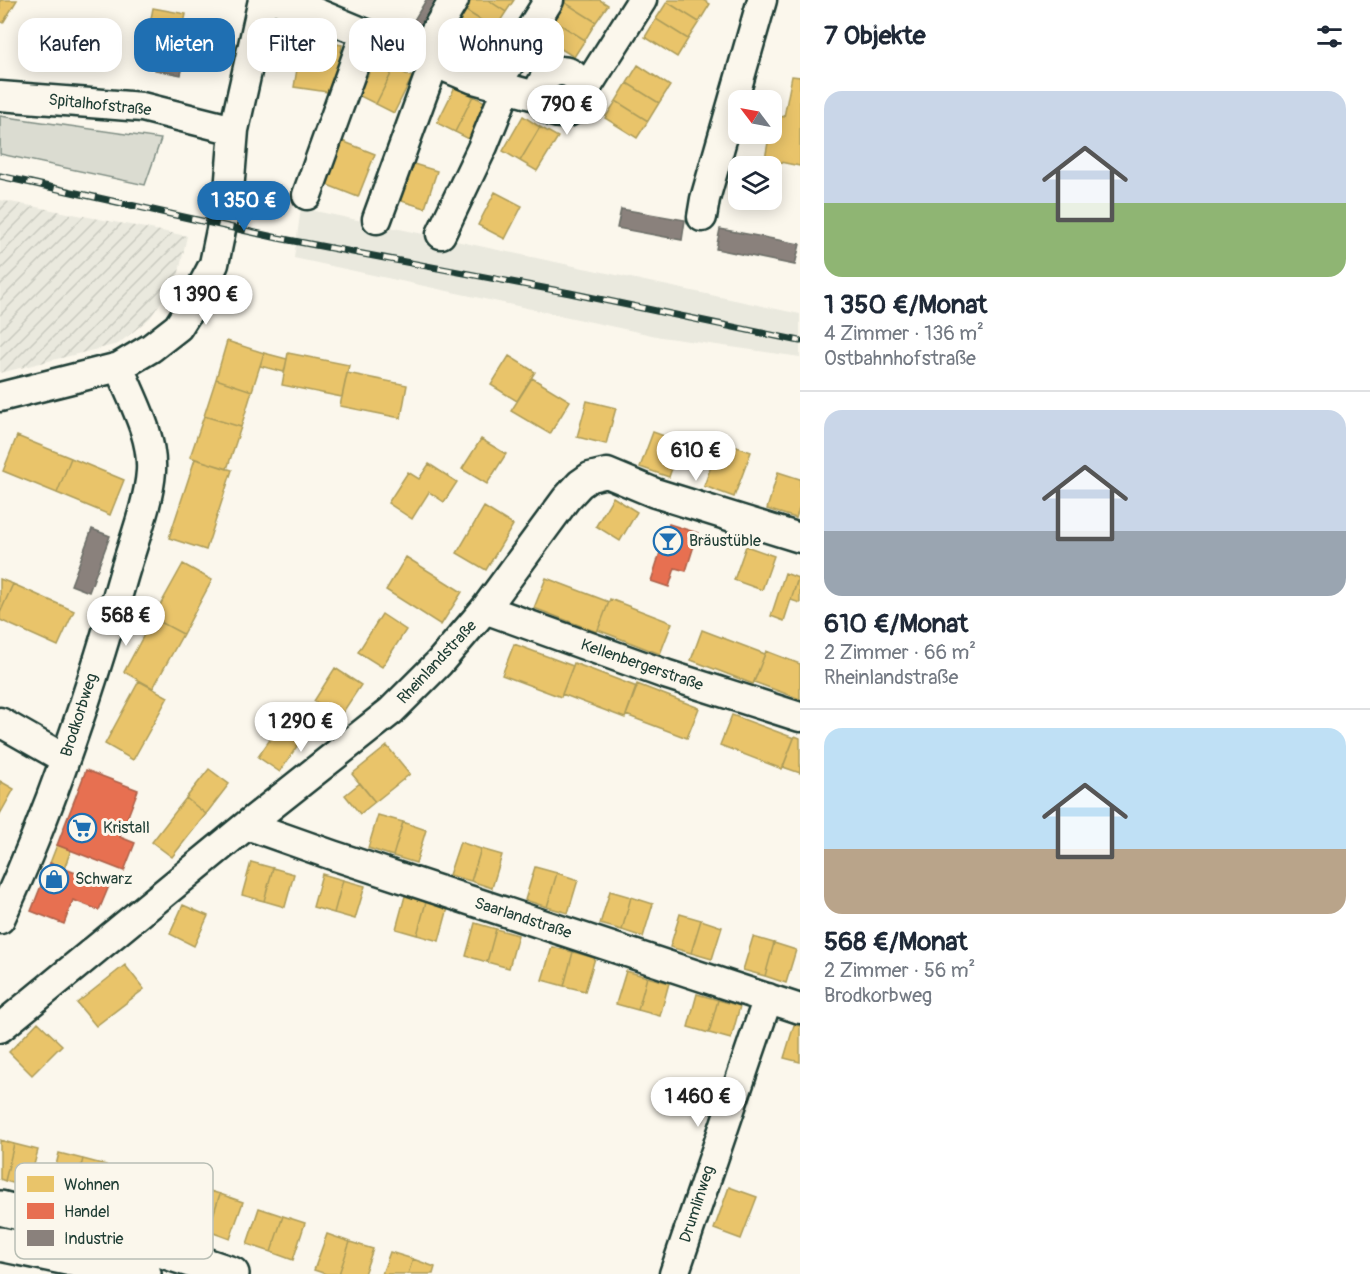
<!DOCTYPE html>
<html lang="de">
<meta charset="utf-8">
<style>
body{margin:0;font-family:Pangolin,sans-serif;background:#f2f2f3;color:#1f2937;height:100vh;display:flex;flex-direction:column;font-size:22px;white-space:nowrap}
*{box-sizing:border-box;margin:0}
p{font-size:20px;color:#747a83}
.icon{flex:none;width:33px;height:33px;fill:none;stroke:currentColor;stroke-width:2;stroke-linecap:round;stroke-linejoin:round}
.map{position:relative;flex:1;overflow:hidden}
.details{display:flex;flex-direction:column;background:#fff;width:570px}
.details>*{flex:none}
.banner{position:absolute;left:18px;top:18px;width:570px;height:54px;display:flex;gap:12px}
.needle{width:39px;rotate:302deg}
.tools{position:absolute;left:728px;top:90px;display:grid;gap:12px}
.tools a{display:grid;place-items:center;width:54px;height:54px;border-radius:12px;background:#fff;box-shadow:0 3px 15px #0003;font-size:30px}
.price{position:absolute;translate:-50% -51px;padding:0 14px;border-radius:21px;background:#fff;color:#222;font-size:20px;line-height:39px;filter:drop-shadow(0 2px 3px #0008)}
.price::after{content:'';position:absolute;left:50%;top:36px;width:18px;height:14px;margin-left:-9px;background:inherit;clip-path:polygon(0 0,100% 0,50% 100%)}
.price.selected{background:#1f6fb2;color:#fff}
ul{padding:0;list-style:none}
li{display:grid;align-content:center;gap:12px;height:318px;padding:0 24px}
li+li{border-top:2px solid #e0e1e3}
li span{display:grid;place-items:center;height:186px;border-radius:18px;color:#555}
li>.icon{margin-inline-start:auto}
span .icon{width:108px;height:108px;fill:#fffc;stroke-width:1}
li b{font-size:26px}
h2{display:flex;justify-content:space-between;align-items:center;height:72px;padding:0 24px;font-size:26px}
.chip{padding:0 21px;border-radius:18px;background:#fff;box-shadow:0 3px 15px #0003;font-size:21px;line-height:54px}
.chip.selected{background:#1f6fb2;color:#fff}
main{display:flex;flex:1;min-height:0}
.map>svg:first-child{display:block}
</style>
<main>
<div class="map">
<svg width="800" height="1274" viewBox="0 0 800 1274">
<defs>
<pattern id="industrial-furrows" width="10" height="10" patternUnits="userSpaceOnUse" patternTransform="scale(1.5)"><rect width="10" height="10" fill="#eae9de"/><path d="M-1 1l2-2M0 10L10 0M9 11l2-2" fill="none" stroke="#c8c9bf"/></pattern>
</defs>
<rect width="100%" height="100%" fill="#fbf7ec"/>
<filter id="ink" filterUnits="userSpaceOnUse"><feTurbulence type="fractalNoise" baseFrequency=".0167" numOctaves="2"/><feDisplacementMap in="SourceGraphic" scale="12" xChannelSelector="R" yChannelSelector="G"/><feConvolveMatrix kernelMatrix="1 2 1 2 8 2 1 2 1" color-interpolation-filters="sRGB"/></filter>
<g filter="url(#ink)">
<path fill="#eae9de" d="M 301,208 L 800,314 L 800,357 L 661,337 L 294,258 Z"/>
<path fill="url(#industrial-furrows)" d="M 0,200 L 187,236 L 178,277 L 150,318 L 118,344 L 0,373 Z"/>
<path fill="#dbdcd1" stroke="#7d8c82" stroke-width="1.5" d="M 0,116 L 161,139 L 145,185 L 0,154 Z"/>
<path fill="#e9c46a" stroke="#ac9c5a" stroke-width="1.5" d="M 0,0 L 17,0 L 3,23 L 0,21 Z
M 469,0 L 488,0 L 506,12 L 495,29 L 463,9 Z
M 488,0 L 514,0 L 506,12 Z
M 566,0 L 600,0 L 608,5 L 596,22 L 564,2 Z
M 668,0 L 703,0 L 710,4 L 699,22 L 667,2 Z
M 564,2 L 596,22 L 585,40 L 553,20 Z
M 667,2 L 699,22 L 688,39 L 656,19 Z
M 153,8 L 186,14 L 177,56 L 145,50 Z
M 463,9 L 495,29 L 484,47 L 452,27 Z
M 656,19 L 688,39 L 677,57 L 645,37 Z
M 553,20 L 585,40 L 574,57 L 542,37 Z
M 452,27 L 484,47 L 473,65 L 441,44 Z
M 302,39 L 342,45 L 334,93 L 294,87 Z
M 376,59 L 394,68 L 376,104 L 358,95 Z
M 638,65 L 670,86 L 659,103 L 627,83 Z
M 394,68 L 412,77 L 394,113 L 376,104 Z
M 792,76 L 800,77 L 800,166 L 765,159 L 773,115 L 784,117 Z
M 627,83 L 659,103 L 648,121 L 616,101 Z
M 455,87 L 473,96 L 455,132 L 437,123 Z
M 473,96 L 491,105 L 473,141 L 455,132 Z
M 616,101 L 648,121 L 637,138 L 605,118 Z
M 523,116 L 540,127 L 520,161 L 503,151 Z
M 540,127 L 558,137 L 537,171 L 520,161 Z
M 342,141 L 375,154 L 358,197 L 325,184 Z
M 407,162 L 437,171 L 425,208 L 395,199 Z
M 495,192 L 522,206 L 505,239 L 478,225 Z
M 227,341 L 264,353 L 252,391 L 216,379 Z
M 264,353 L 287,359 L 284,372 L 260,366 Z
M 288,353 L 349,365 L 342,397 L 282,385 Z
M 509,356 L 535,372 L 517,401 L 491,385 Z
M 347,373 L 407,385 L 401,418 L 340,406 Z
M 532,378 L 570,401 L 550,434 L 511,411 Z
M 216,379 L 252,391 L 241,427 L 204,416 Z
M 587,401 L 616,408 L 606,444 L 577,437 Z
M 204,416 L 241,427 L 227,469 L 190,457 Z
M 653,432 L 681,442 L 669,477 L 640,467 Z
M 17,436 L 71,458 L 57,493 L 3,471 Z
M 481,439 L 506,454 L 487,484 L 462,469 Z
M 720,441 L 751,452 L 734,497 L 704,486 Z
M 71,458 L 124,480 L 110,515 L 57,493 Z
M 195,459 L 232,470 L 206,550 L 169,538 Z
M 429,464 L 457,482 L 444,502 L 429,492 L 412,519 L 388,503 L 408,472 L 419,479 Z
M 778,472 L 800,479 L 800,506 L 796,518 L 767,509 Z
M 613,497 L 637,512 L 620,541 L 596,526 Z
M 484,507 L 513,525 L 486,570 L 457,553 Z
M 746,546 L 774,556 L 762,590 L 734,580 Z
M 406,557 L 462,592 L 441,625 L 386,590 Z
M 183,564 L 212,580 L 183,634 L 153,618 Z
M 785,573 L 798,578 L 784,621 L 771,616 Z
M 800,573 L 800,603 L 791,600 Z
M 546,578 L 609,602 L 597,632 L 534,608 Z
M 0,579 L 13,584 L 0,613 Z
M 13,584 L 74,611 L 58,646 L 0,620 L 0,613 Z
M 610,599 L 672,623 L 660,654 L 598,630 Z
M 382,614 L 406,630 L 382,667 L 358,652 Z
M 153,618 L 183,634 L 153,688 L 124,672 Z
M 702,630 L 765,654 L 753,684 L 691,660 Z
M 514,644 L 573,666 L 561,697 L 502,675 Z
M 766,651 L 800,664 L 800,699 L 754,682 Z
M 574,663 L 637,687 L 625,718 L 562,694 Z
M 335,668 L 361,685 L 339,718 L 314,701 Z
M 139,681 L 168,697 L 133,760 L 105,744 Z
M 637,684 L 699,708 L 687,738 L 626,715 Z
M 732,715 L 794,738 L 782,769 L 720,745 Z
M 280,725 L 301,740 L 280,772 L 258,757 Z
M 795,736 L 800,738 L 800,773 L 783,767 Z
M 387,746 L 410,774 L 375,802 L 352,774 Z
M 209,769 L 229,784 L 206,814 L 186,798 Z
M 0,781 L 14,789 L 0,814 Z
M 360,783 L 375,802 L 360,814 L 345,795 Z
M 186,798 L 206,814 L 172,857 L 152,842 Z
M 378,815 L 403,822 L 393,856 L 368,848 Z
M 403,822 L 426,830 L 416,863 L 393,856 Z
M 460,842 L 481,849 L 471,881 L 449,875 Z
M 57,845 L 71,850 L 64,869 L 50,863 Z
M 481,849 L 502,855 L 492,888 L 471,881 Z
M 251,862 L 273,868 L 264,901 L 242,895 Z
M 535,867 L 557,873 L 547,907 L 525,900 Z
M 273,868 L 294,874 L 285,907 L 264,901 Z
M 557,873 L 578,880 L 568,913 L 547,907 Z
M 322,874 L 343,880 L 334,913 L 313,907 Z
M 343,880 L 365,886 L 355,919 L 334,913 Z
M 610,891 L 631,897 L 622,930 L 600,924 Z
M 405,896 L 426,902 L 417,935 L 396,929 Z
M 631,897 L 653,904 L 643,937 L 622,930 Z
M 426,902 L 448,908 L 439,941 L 417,935 Z
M 183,905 L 208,916 L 194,946 L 170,934 Z
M 680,914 L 701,920 L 691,953 L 670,947 Z
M 701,920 L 722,927 L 712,959 L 691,953 Z
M 475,923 L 496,929 L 487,962 L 466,956 Z
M 496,929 L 518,935 L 509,968 L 487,962 Z
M 753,937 L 774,943 L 765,976 L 743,970 Z
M 774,943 L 796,950 L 786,983 L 765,976 Z
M 552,947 L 573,952 L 564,986 L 542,980 Z
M 573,952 L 595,958 L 585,991 L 564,986 Z
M 125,965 L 144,989 L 96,1026 L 77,1003 Z
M 626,971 L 647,977 L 638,1010 L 616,1004 Z
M 647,977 L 669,983 L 660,1016 L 638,1010 Z
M 697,994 L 718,1000 L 709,1033 L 688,1027 Z
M 718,1000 L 740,1006 L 731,1039 L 709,1033 Z
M 38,1022 L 62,1045 L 32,1075 L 9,1052 Z
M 794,1025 L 800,1026 L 800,1062 L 784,1058 Z
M 0,1140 L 14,1144 L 5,1181 L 0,1179 Z
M 14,1144 L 38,1150 L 28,1187 L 5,1181 Z
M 59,1153 L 83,1159 L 73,1196 L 50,1190 Z
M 83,1159 L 106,1165 L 96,1202 L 73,1196 Z
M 197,1187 L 220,1194 L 208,1231 L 185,1223 Z
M 729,1187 L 757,1197 L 741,1239 L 714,1229 Z
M 220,1194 L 243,1202 L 230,1239 L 208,1231 Z
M 259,1208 L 283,1216 L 271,1252 L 247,1244 Z
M 283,1216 L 305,1223 L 293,1260 L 271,1252 Z
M 327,1234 L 350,1242 L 339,1274 L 326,1274 L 314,1270 Z
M 350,1242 L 373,1249 L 364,1274 L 339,1274 Z
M 390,1252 L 413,1259 L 408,1274 L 382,1274 Z
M 413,1259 L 435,1267 L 433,1274 L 408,1274 Z"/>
<path fill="#e76f51" stroke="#ab6048" stroke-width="1.5" d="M 669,524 L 698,533 L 686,571 L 675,568 L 669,587 L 651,581 Z
M 86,770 L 138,790 L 120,837 L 135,843 L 124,871 L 57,845 Z
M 50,863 L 109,886 L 99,910 L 73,900 L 64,924 L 31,911 Z"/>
<path fill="#8a817c" stroke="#6a6d66" stroke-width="1.5" d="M 426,0 L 442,0 L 419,46 L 404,37 Z
M 159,53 L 185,57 L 181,75 L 155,70 Z
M 621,209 L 685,220 L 682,240 L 617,228 Z
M 720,229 L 800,244 L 795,265 L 716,249 Z
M 92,529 L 110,536 L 89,592 L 71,585 Z"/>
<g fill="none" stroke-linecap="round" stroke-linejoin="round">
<g stroke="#1f3d34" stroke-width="33">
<path id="minor" d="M 276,0 L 314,12 L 474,79 L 539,97
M 420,57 L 454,0
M540 92a21 21 0 1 1 42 0a21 21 0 1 1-42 0Z
M 496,85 L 549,0
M 0,96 L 142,107 L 234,130
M 582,98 L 585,90 L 642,0
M 307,195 L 365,34
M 702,217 L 705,199 L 762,0
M 377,219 L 434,63
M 441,234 L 483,146 L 507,87
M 0,397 L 119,367 L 151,348 L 178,327 L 194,302 L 214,264 L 229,191 L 234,130 L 263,0
M 485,609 L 665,674 L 800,717
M 0,722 L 65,759
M 247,825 L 332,855 L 800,1009
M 0,919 C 51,810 90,693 123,577 C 132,545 149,503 151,471 C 153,435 132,400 119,367
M 0,1028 L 247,825 L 391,711 L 439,663 L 485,609 L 566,499 L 580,484 L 590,477 L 607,473 L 655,493 L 800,538
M 674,1274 L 768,998"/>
</g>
<g stroke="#1f3d34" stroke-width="38">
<path id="major" d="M 0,1208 L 151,1247 L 232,1274
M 0,1244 L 144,1274"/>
</g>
<use href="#minor" stroke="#fbf7ec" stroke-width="28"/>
<use href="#major" stroke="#fbf7ec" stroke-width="33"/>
<g stroke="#1f3d34" stroke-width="7">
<path id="rail" d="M 0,176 L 278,238 L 570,293 L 800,341"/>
</g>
<use href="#rail" stroke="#fbf7ec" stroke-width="4.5" stroke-dasharray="14" stroke-linecap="butt"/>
</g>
</g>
<defs>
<g id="bar-ring" transform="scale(1.5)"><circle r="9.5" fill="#fbf7ec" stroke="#1f6fb2" stroke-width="1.5"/><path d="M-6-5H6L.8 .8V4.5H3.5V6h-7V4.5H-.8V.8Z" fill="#1f6fb2"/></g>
<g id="supermarket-ring" transform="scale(1.5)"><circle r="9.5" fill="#fbf7ec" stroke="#1f6fb2" stroke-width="1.5"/><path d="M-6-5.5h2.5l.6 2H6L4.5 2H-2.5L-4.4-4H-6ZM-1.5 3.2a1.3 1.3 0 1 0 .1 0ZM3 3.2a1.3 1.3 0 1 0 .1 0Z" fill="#1f6fb2"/></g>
<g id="shop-ring" transform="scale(1.5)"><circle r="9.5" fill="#fbf7ec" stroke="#1f6fb2" stroke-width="1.5"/><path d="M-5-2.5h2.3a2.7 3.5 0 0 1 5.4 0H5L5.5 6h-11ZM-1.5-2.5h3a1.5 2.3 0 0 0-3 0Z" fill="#1f6fb2"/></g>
</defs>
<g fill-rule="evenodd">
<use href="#bar-ring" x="668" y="541"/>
<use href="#supermarket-ring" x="82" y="828"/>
<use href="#shop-ring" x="54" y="879"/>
</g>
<g text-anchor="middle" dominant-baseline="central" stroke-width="6" stroke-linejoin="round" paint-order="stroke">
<g font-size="16" fill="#1f3d34" stroke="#fbf7ec">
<text transform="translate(100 105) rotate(6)">Spitalhofstraße</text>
<text transform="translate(437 662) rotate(-47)">Rheinlandstraße</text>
<text transform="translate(642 665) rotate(19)">Kellenbergerstraße</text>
<text transform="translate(79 715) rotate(-72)">Brodkorbweg</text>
<text transform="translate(523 918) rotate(18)">Saarlandstraße</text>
<text transform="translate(697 1204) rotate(-72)">Drumlinweg</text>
</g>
<g font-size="16" fill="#1f3d34" stroke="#fbf7ec" text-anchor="start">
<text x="689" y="541">Bräustüble</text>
<text x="103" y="828">Kristall</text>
<text x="75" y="879">Schwarz</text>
</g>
</g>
<rect x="15" y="1163" width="198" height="96" rx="9" fill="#fbf7ec" stroke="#b9bfb5" stroke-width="1.5"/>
<rect x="27" y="1176" width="27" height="16" fill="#e9c46a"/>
<rect x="27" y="1203" width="27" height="16" fill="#e76f51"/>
<rect x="27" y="1230" width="27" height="16" fill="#8a817c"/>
<g font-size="16" fill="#1f3d34">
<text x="64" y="1190">Wohnen</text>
<text x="64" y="1217">Handel</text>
<text x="64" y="1244">Industrie</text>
</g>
</svg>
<div class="tools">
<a><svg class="needle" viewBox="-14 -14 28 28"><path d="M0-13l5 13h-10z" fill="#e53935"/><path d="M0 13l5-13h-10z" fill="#747a83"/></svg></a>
<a><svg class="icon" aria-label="layers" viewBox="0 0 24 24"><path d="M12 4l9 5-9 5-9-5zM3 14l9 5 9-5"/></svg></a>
</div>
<b class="price" style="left:567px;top:136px">790 €</b>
<b class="price selected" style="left:244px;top:232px">1 350 €</b>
<b class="price" style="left:206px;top:326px">1 390 €</b>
<b class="price" style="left:696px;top:482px">610 €</b>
<b class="price" style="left:126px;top:647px">568 €</b>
<b class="price" style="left:301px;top:753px">1 290 €</b>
<b class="price" style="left:698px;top:1128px">1 460 €</b>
<div class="banner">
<a class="chip">Kaufen</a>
<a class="chip selected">Mieten</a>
<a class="chip">Filter</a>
<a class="chip">Neu</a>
<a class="chip">Wohnung</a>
</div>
</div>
<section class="details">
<h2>7 Objekte<svg class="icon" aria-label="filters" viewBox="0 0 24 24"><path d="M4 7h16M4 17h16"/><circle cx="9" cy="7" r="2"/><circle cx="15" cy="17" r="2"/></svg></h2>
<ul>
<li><span style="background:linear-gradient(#c9d6e8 60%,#8fb573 0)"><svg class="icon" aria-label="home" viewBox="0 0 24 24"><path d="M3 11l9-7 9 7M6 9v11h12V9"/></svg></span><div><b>1 350 €/Monat</b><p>4 Zimmer · 136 m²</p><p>Ostbahnhofstraße</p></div></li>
<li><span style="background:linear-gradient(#c9d6e8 65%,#9aa5b1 0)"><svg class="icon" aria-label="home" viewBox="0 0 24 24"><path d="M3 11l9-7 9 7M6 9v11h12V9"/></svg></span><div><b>610 €/Monat</b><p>2 Zimmer · 66 m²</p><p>Rheinlandstraße</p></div></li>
<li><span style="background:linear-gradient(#bfe0f5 65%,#b9a48a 0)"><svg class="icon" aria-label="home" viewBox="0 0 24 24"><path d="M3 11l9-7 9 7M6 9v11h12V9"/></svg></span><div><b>568 €/Monat</b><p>2 Zimmer · 56 m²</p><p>Brodkorbweg</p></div></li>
</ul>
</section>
</main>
